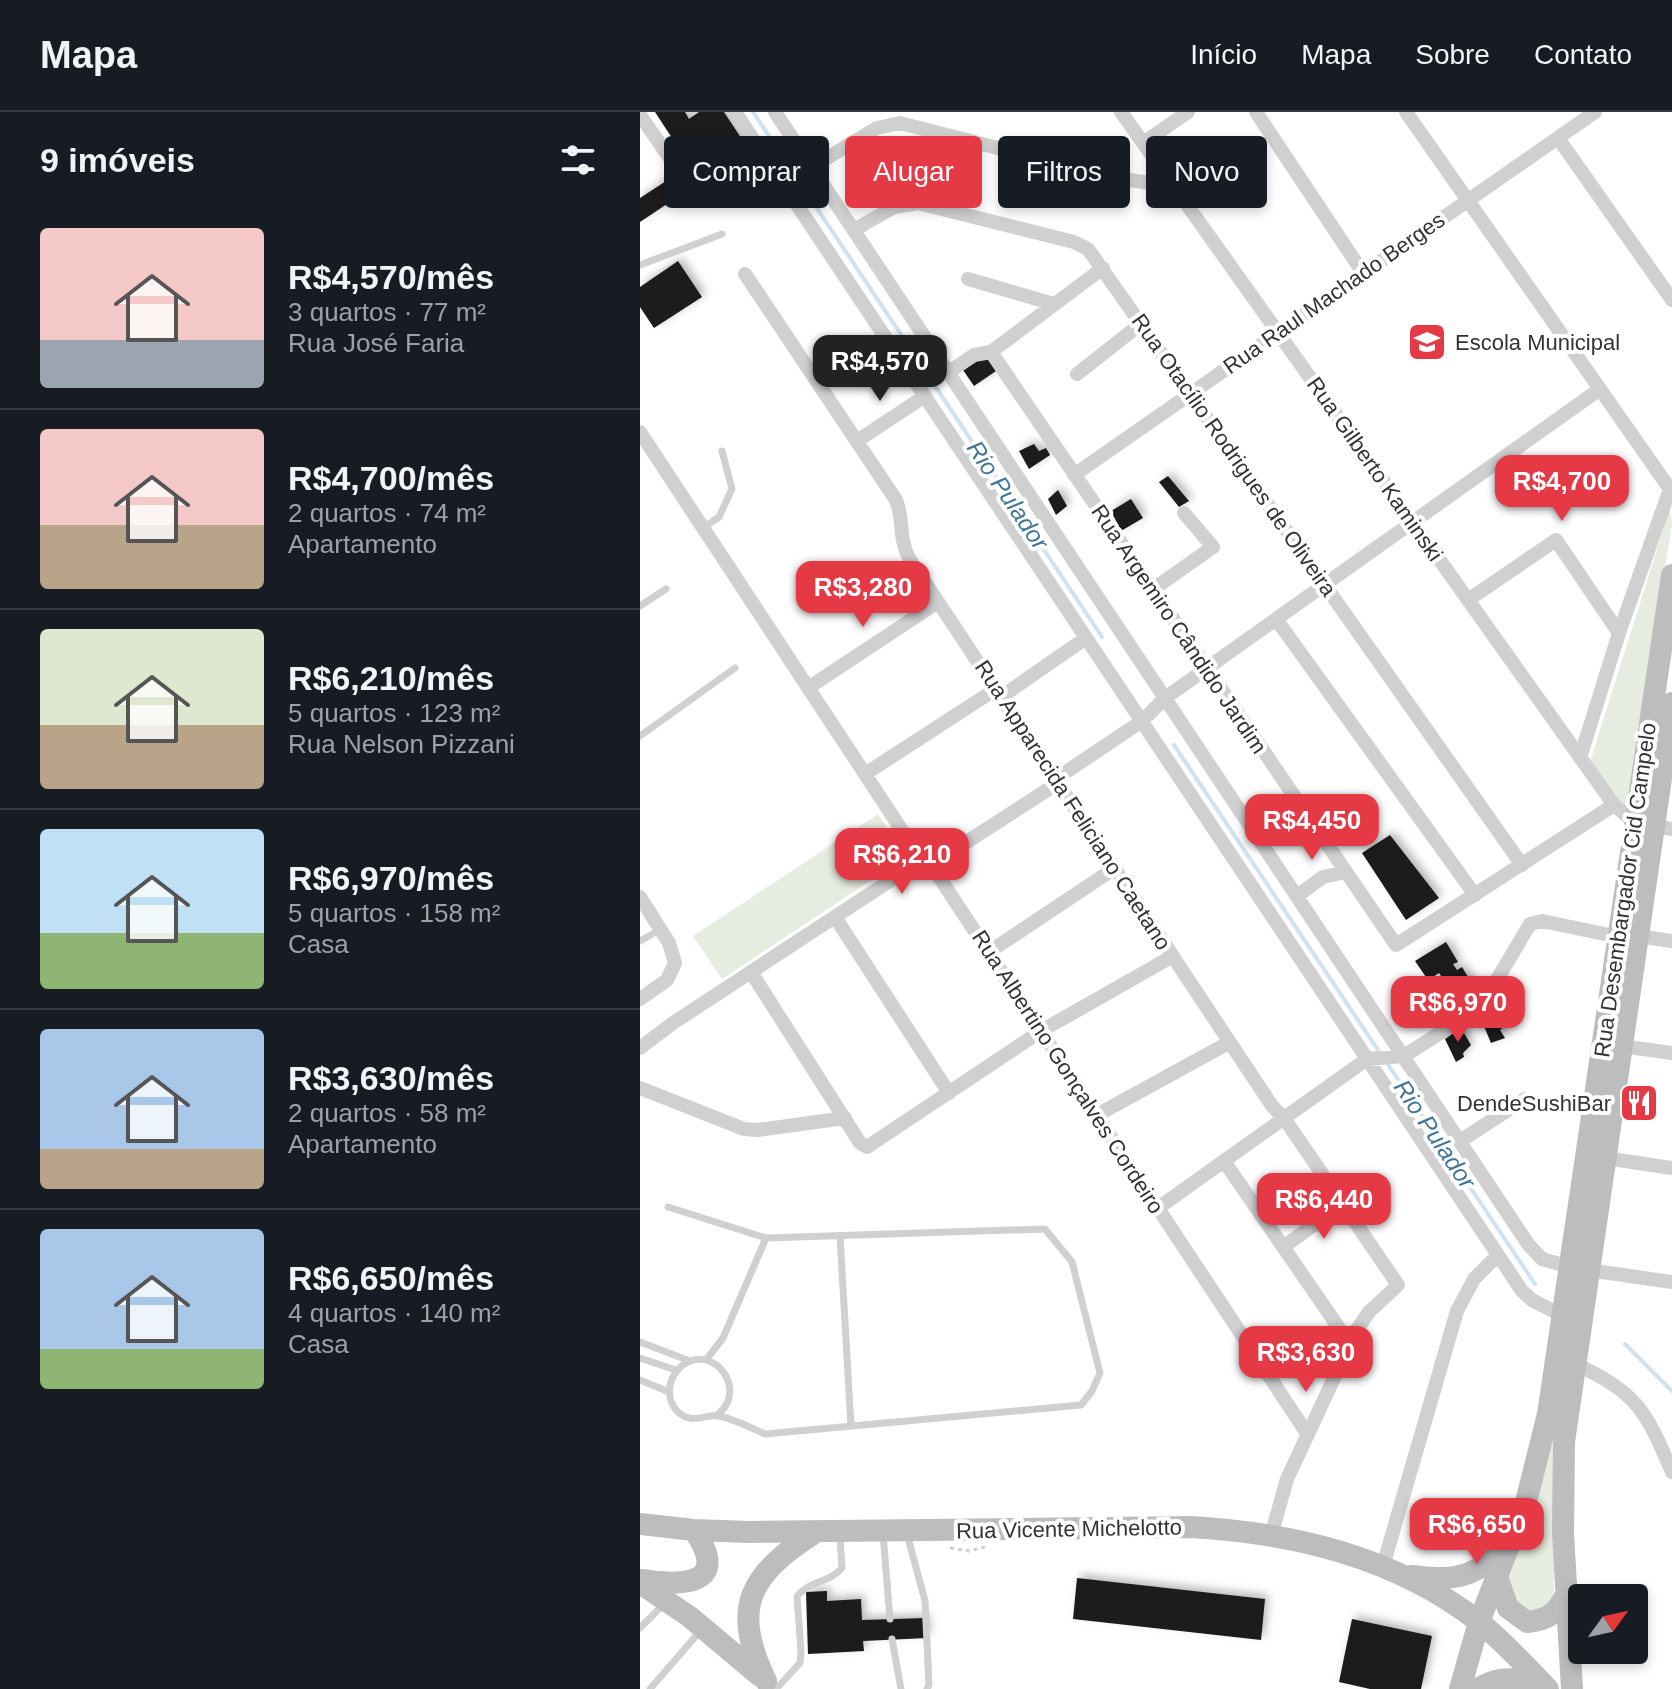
<!DOCTYPE html>
<html lang="pt">
<meta charset="utf-8">
<style>
body{margin:0;font-family:Helvetica,sans-serif;background:#242831;color:#f1f3f6;height:100vh;display:flex;flex-direction:column;font-size:30px;white-space:nowrap}
*{box-sizing:border-box;margin:0}
p{font-size:26px;color:#9ea1a6}
.icon{flex:none;width:44px;height:44px;fill:none;stroke:currentColor;stroke-width:2;stroke-linecap:round;stroke-linejoin:round}
.map{position:relative;flex:1;overflow:hidden}
.drawer{display:flex;flex-direction:column;background:#171b24;width:640px}
.drawer>*{flex:none}
.banner{position:absolute;left:24px;top:24px;width:760px;height:72px;display:flex;gap:16px}
.needle{width:52px;rotate:57deg}
.controls{position:absolute;left:928px;top:1472px;display:grid;gap:16px}
.controls a{display:grid;place-items:center;width:80px;height:80px;border-radius:8px;background:#171b24;box-shadow:0 4px 12px #0003;font-size:40px}
.price{position:absolute;translate:-50% -68px;padding:0 18px;border-radius:16px;background:#e63946;color:#fff;font-size:26px;line-height:52px;filter:drop-shadow(0 2px 4px #0008)}
.price::after{content:'';position:absolute;left:50%;top:48px;width:24px;height:18px;margin-left:-12px;background:inherit;clip-path:polygon(0 0,100% 0,50% 100%)}
.price.on{background:#222;color:#fff}
ul{padding:0;list-style:none}
li{display:flex;align-items:center;gap:24px;height:200px;padding:0 40px}
li+li{border-top:2px solid #363941}
li span{display:grid;place-items:center;flex:none;width:224px;height:160px;border-radius:8px;color:#555}
li>.icon{margin-inline-start:auto}
span .icon{width:96px;height:96px;fill:#fffc;stroke-width:1}
li b{font-size:34px}
h2{display:flex;justify-content:space-between;align-items:center;height:96px;padding:0 40px;font-size:34px}
.pill{padding:0 28px;border-radius:8px;background:#171b24;box-shadow:0 4px 12px #0003;font-size:28px;line-height:72px}
.pill.on{background:#e63946;color:#fff}
header{display:flex;align-items:center;gap:48px;box-sizing:border-box;height:112px;padding:0 40px;background:#171b24;border-bottom:2px solid #363941}
header strong{font-size:38px}
nav{display:flex;gap:44px;margin-inline-start:auto;font-size:28px}
main{display:flex;flex:1;min-height:0}
.map>svg:first-child{display:block}
</style>
<header>
<strong>Mapa</strong>
<nav><a>Início</a><a>Mapa</a><a>Sobre</a><a>Contato</a></nav>
</header>
<main>
<section class="drawer">
<h2>9 imóveis<svg class="icon" aria-label="filters" viewBox="0 0 24 24"><path d="M4 7h16M4 17h16"/><circle cx="9" cy="7" r="2"/><circle cx="15" cy="17" r="2"/></svg></h2>
<ul>
<li><span style="background:linear-gradient(#f6c9c9 70%,#9aa5b1 0)"><svg class="icon" aria-label="home" viewBox="0 0 24 24"><path d="M3 11l9-7 9 7M6 9v11h12V9"/></svg></span><div><b>R$4,570/mês</b><p>3 quartos · 77 m²</p><p>Rua José Faria</p></div></li>
<li><span style="background:linear-gradient(#f6c9c9 60%,#b9a48a 0)"><svg class="icon" aria-label="home" viewBox="0 0 24 24"><path d="M3 11l9-7 9 7M6 9v11h12V9"/></svg></span><div><b>R$4,700/mês</b><p>2 quartos · 74 m²</p><p>Apartamento</p></div></li>
<li><span style="background:linear-gradient(#dfe7d0 60%,#b9a48a 0)"><svg class="icon" aria-label="home" viewBox="0 0 24 24"><path d="M3 11l9-7 9 7M6 9v11h12V9"/></svg></span><div><b>R$6,210/mês</b><p>5 quartos · 123 m²</p><p>Rua Nelson Pizzani</p></div></li>
<li><span style="background:linear-gradient(#bfe0f5 65%,#8fb573 0)"><svg class="icon" aria-label="home" viewBox="0 0 24 24"><path d="M3 11l9-7 9 7M6 9v11h12V9"/></svg></span><div><b>R$6,970/mês</b><p>5 quartos · 158 m²</p><p>Casa</p></div></li>
<li><span style="background:linear-gradient(#a9c7e8 75%,#b9a48a 0)"><svg class="icon" aria-label="home" viewBox="0 0 24 24"><path d="M3 11l9-7 9 7M6 9v11h12V9"/></svg></span><div><b>R$3,630/mês</b><p>2 quartos · 58 m²</p><p>Apartamento</p></div></li>
<li><span style="background:linear-gradient(#a9c7e8 75%,#8fb573 0)"><svg class="icon" aria-label="home" viewBox="0 0 24 24"><path d="M3 11l9-7 9 7M6 9v11h12V9"/></svg></span><div><b>R$6,650/mês</b><p>4 quartos · 140 m²</p><p>Casa</p></div></li>
</ul>
</section>
<div class="map">
<svg width="1032" height="1577" viewBox="0 0 1032 1577">
<defs>
<filter id="shadow"><feDropShadow dx="4" dy="-4" stdDeviation="4" flood-color="#0004"/></filter>
</defs>
<rect width="100%" height="100%" fill="#fff"/>
<path fill="#e6ecdf" d="M 1030,396 L 1032,412 L 986,701 L 950,650 Z
M 238,702 L 266,745 L 82,867 L 53,824 Z
M 914,1321 L 914,1484 L 912,1490 L 899,1500 L 881,1497 L 867,1472 L 869,1454 Z"/>
<g fill="none" stroke-linecap="round" stroke-linejoin="round">
<path stroke="#cfe2ee" stroke-width="4" d="M 113,0 L 462,525
M 534,633 L 740,941
M 745,948 L 895,1172
M 985,1232 L 1032,1279"/>
</g>
<path fill="#1a1a1a" filter="url(#shadow)" d="M 15,0 L 45,0 L 49,7 L 59,0 L 84,0 L 109,38 L 77,59 L 66,41 L 49,52 Z
M 37,62 L 48,78 L 0,110 L 0,86 Z
M 38,149 L 62,185 L 14,216 L 0,195 L 0,175 Z
M 346,243 L 356,259 L 334,274 L 323,258 Z
M 394,332 L 399,339 L 406,336 L 410,343 L 389,357 L 379,339 Z
M 528,364 L 549,389 L 539,395 L 519,370 Z
M 418,378 L 427,394 L 416,403 L 408,387 Z
M 491,387 L 503,406 L 481,419 L 471,399 Z
M 750,723 L 799,786 L 766,808 L 722,741 Z
M 806,830 L 818,850 L 813,852 L 817,858 L 822,855 L 833,873 L 802,892 L 791,874 L 803,867 L 799,861 L 788,868 L 775,849 Z
M 859,901 L 864,915 L 860,918 L 865,926 L 851,931 L 841,907 Z
M 821,916 L 831,933 L 823,941 L 824,945 L 816,950 L 805,927 Z
M 437,1466 L 625,1487 L 621,1528 L 433,1507 Z
M 187,1479 L 187,1489 L 221,1487 L 222,1508 L 286,1506 L 287,1526 L 223,1529 L 224,1539 L 168,1542 L 166,1480 Z
M 712,1507 L 792,1524 L 781,1577 L 730,1577 L 699,1570 Z"/>
<g fill="none" stroke-linecap="round" stroke-linejoin="round">
<path stroke="#cdcdcd" stroke-width="3" stroke-dasharray="4 4" stroke-linecap="butt" d="M 310,1436 L 329,1439 L 345,1435"/>
<path stroke="#d0d0d0" stroke-width="7" d="M 0,153 L 82,122
M 63,416 L 79,405 L 92,377 L 82,339
M 0,494 L 26,477
M 0,624 L 95,556
M 0,829 L 21,817
M 28,1095 L 126,1126 L 405,1117 L 432,1150 L 460,1261 L 452,1279 L 441,1293 L 125,1322 C 111,1316 93,1306 78,1304 C 64,1302 52,1313 38,1300 C 16,1278 40,1239 69,1249 C 84,1255 94,1272 88,1289 C 87,1294 81,1299 77,1304
M 200,1124 L 211,1314
M 0,1230 L 50,1249
M 0,1246 L 36,1258
M 66,1248 L 83,1226 L 126,1126
M 0,1268 L 29,1280
M 243,1422 L 250,1507
M 267,1422 L 285,1489 L 289,1573 L 287,1577
M 0,1516 L 24,1492
M 252,1527 L 261,1577
M 10,1577 L 62,1517
M 136,1577 L 160,1551 L 161,1540 L 157,1484 C 171,1468 189,1471 202,1456 L 200,1424"/>
<path stroke="#d0d0d0" stroke-width="14" d="M 95,0 L 882,1179 L 892,1188 L 923,1204
M 135,0 L 888,1132 L 902,1147 L 930,1155
M 481,0 L 974,693 L 994,710
M 616,0 L 723,161
M 766,0 L 1032,380
M 0,3 L 45,68
M 918,26 L 1032,188
M 503,31 L 548,0
M 172,55 L 237,16 L 260,11 L 471,65 L 535,75
M 214,118 L 254,95 L 278,91 L 434,130 L 448,137 L 882,753
M 105,162 L 256,388 C 264,406 258,425 269,446 L 632,994 L 644,1006 L 758,1173 L 729,1200 L 716,1219 L 647,1367 L 631,1424
M 328,167 L 414,192
M 351,240 L 756,833 L 974,693
M 309,260 L 334,243 L 351,240 L 463,156
M 437,262 L 502,211
M 0,320 L 267,726 L 291,753 L 668,1323
M 217,329 L 285,284
M 434,363 L 955,0
M 512,478 L 573,435 L 544,401
M 828,488 L 916,428 L 979,521
M 636,507 L 835,783
M 168,576 L 298,490
M 361,585 L 446,526
M 940,646 L 979,521 L 1030,377
M 225,662 L 356,577
M 1014,714 L 1032,717
M 657,784 L 683,765 L 706,760
M 0,785 L 29,831 L 35,851 L 27,868 L 0,887
M 195,805 L 309,981
M 998,824 L 1032,829
M 349,840 L 475,756
M 111,860 L 220,1031 L 227,1035 L 401,919 L 533,844
M 981,934 L 1032,941
M 0,936 L 33,911 L 268,757 L 279,752 L 291,753 L 418,671 L 423,662 L 502,609 L 525,586 L 960,277
M 0,976 L 104,1017 L 118,1018 L 205,1006
M 457,1003 L 590,930
M 820,1029 L 885,987
M 965,1046 L 1032,1056
M 584,1049 L 710,1232
M 518,1096 L 727,947 L 764,944 L 836,898 L 846,886 L 890,812 L 902,809 L 979,825
M 643,1135 L 703,1092
M 948,1158 L 1032,1170
M 934,1251 C 998,1282 1005,1297 1032,1360
M 743,1454 L 817,1199 L 834,1167 L 858,1143"/>
<path stroke="#bdbdbd" stroke-width="22" d="M 0,1412 L 54,1418 L 110,1420 L 551,1415 C 654,1421 755,1445 838,1509 C 863,1529 886,1554 908,1577
M 772,1464 C 814,1470 837,1465 867,1433
M 857,1465 L 868,1496 L 887,1510 C 908,1508 917,1501 926,1483
M 1,1468 C 42,1474 92,1474 54,1418
M 0,1471 L 50,1505 L 119,1563
M 126,1569 C 90,1494 110,1462 176,1420
M 820,1577 L 839,1510 L 886,1390 L 908,1302 L 1032,463
M 838,1577 C 860,1562 882,1566 906,1577
M 932,1577 L 923,1421 L 924,1330 L 1032,591"/>
</g>
<defs>
<g id="school-square" transform="scale(2)"><rect x="-9" y="-9" width="18" height="18" rx="4" fill="#e63946" stroke="#fff"/><path d="M0-5L7-2L0 1L-7-2ZM-4 1L0 2.5L4 1V4Q0 6-4 4Z" fill="#fff"/></g>
<g id="restaurant-square" transform="scale(2)"><rect x="-9" y="-9" width="18" height="18" rx="4" fill="#e63946" stroke="#fff"/><path d="M-5-6h1v4h1v-4h1v4h1v-4h1v5L-1.5 .5V6h-2V.5L-5-1ZM5-6V6H3V1.5H1.5Q1.5-4 5-6Z" fill="#fff"/></g>
</defs>
<g fill-rule="evenodd">
<use href="#school-square" x="787" y="230"/>
<use href="#restaurant-square" x="999" y="991"/>
</g>
<g text-anchor="middle" dominant-baseline="central" stroke-width="8" stroke-linejoin="round" paint-order="stroke">
<g font-size="22" fill="#333" stroke="#fff">
<text transform="translate(694 181) rotate(-35)">Rua Raul Machado Berges</text>
<text transform="translate(594 343) rotate(55)">Rua Otacílio Rodrigues de Oliveira</text>
<text transform="translate(735 357) rotate(55)">Rua Gilberto Kaminski</text>
<text transform="translate(539 517) rotate(56)">Rua Argemiro Cândido Jardim</text>
<text transform="translate(433 693) rotate(57)">Rua Apparecida Feliciano Caetano</text>
<text transform="translate(985 778) rotate(-82)">Rua Desembargador Cid Campelo</text>
<text transform="translate(428 960) rotate(57)">Rua Albertino Gonçalves Cordeiro</text>
<text transform="translate(429 1417) rotate(-1)">Rua Vicente Michelotto</text>
</g>
<g font-size="22" fill="#333" stroke="#fff" text-anchor="start">
<text x="815" y="230">Escola Municipal</text>
<text x="971" y="991" text-anchor="end">DendeSushiBar</text>
</g>
<g font-size="24" font-style="italic" fill="#3f7597" stroke="#fff">
<text transform="translate(368 383) rotate(56)">Rio Pulador</text>
<text transform="translate(795 1022) rotate(56)">Rio Pulador</text>
</g>
</g>
</svg>
<div class="controls">
<a><svg class="needle" viewBox="-14 -14 28 28"><path d="M0-13l5 13h-10z" fill="#e53935"/><path d="M0 13l5-13h-10z" fill="#9ea1a6"/></svg></a>
</div>
<b class="price on" style="left:240px;top:291px">R$4,570</b>
<b class="price" style="left:922px;top:411px">R$4,700</b>
<b class="price" style="left:223px;top:517px">R$3,280</b>
<b class="price" style="left:672px;top:750px">R$4,450</b>
<b class="price" style="left:262px;top:784px">R$6,210</b>
<b class="price" style="left:818px;top:932px">R$6,970</b>
<b class="price" style="left:684px;top:1129px">R$6,440</b>
<b class="price" style="left:666px;top:1282px">R$3,630</b>
<b class="price" style="left:837px;top:1454px">R$6,650</b>
<div class="banner">
<a class="pill">Comprar</a>
<a class="pill on">Alugar</a>
<a class="pill">Filtros</a>
<a class="pill">Novo</a>
</div>
</div>
</main>
